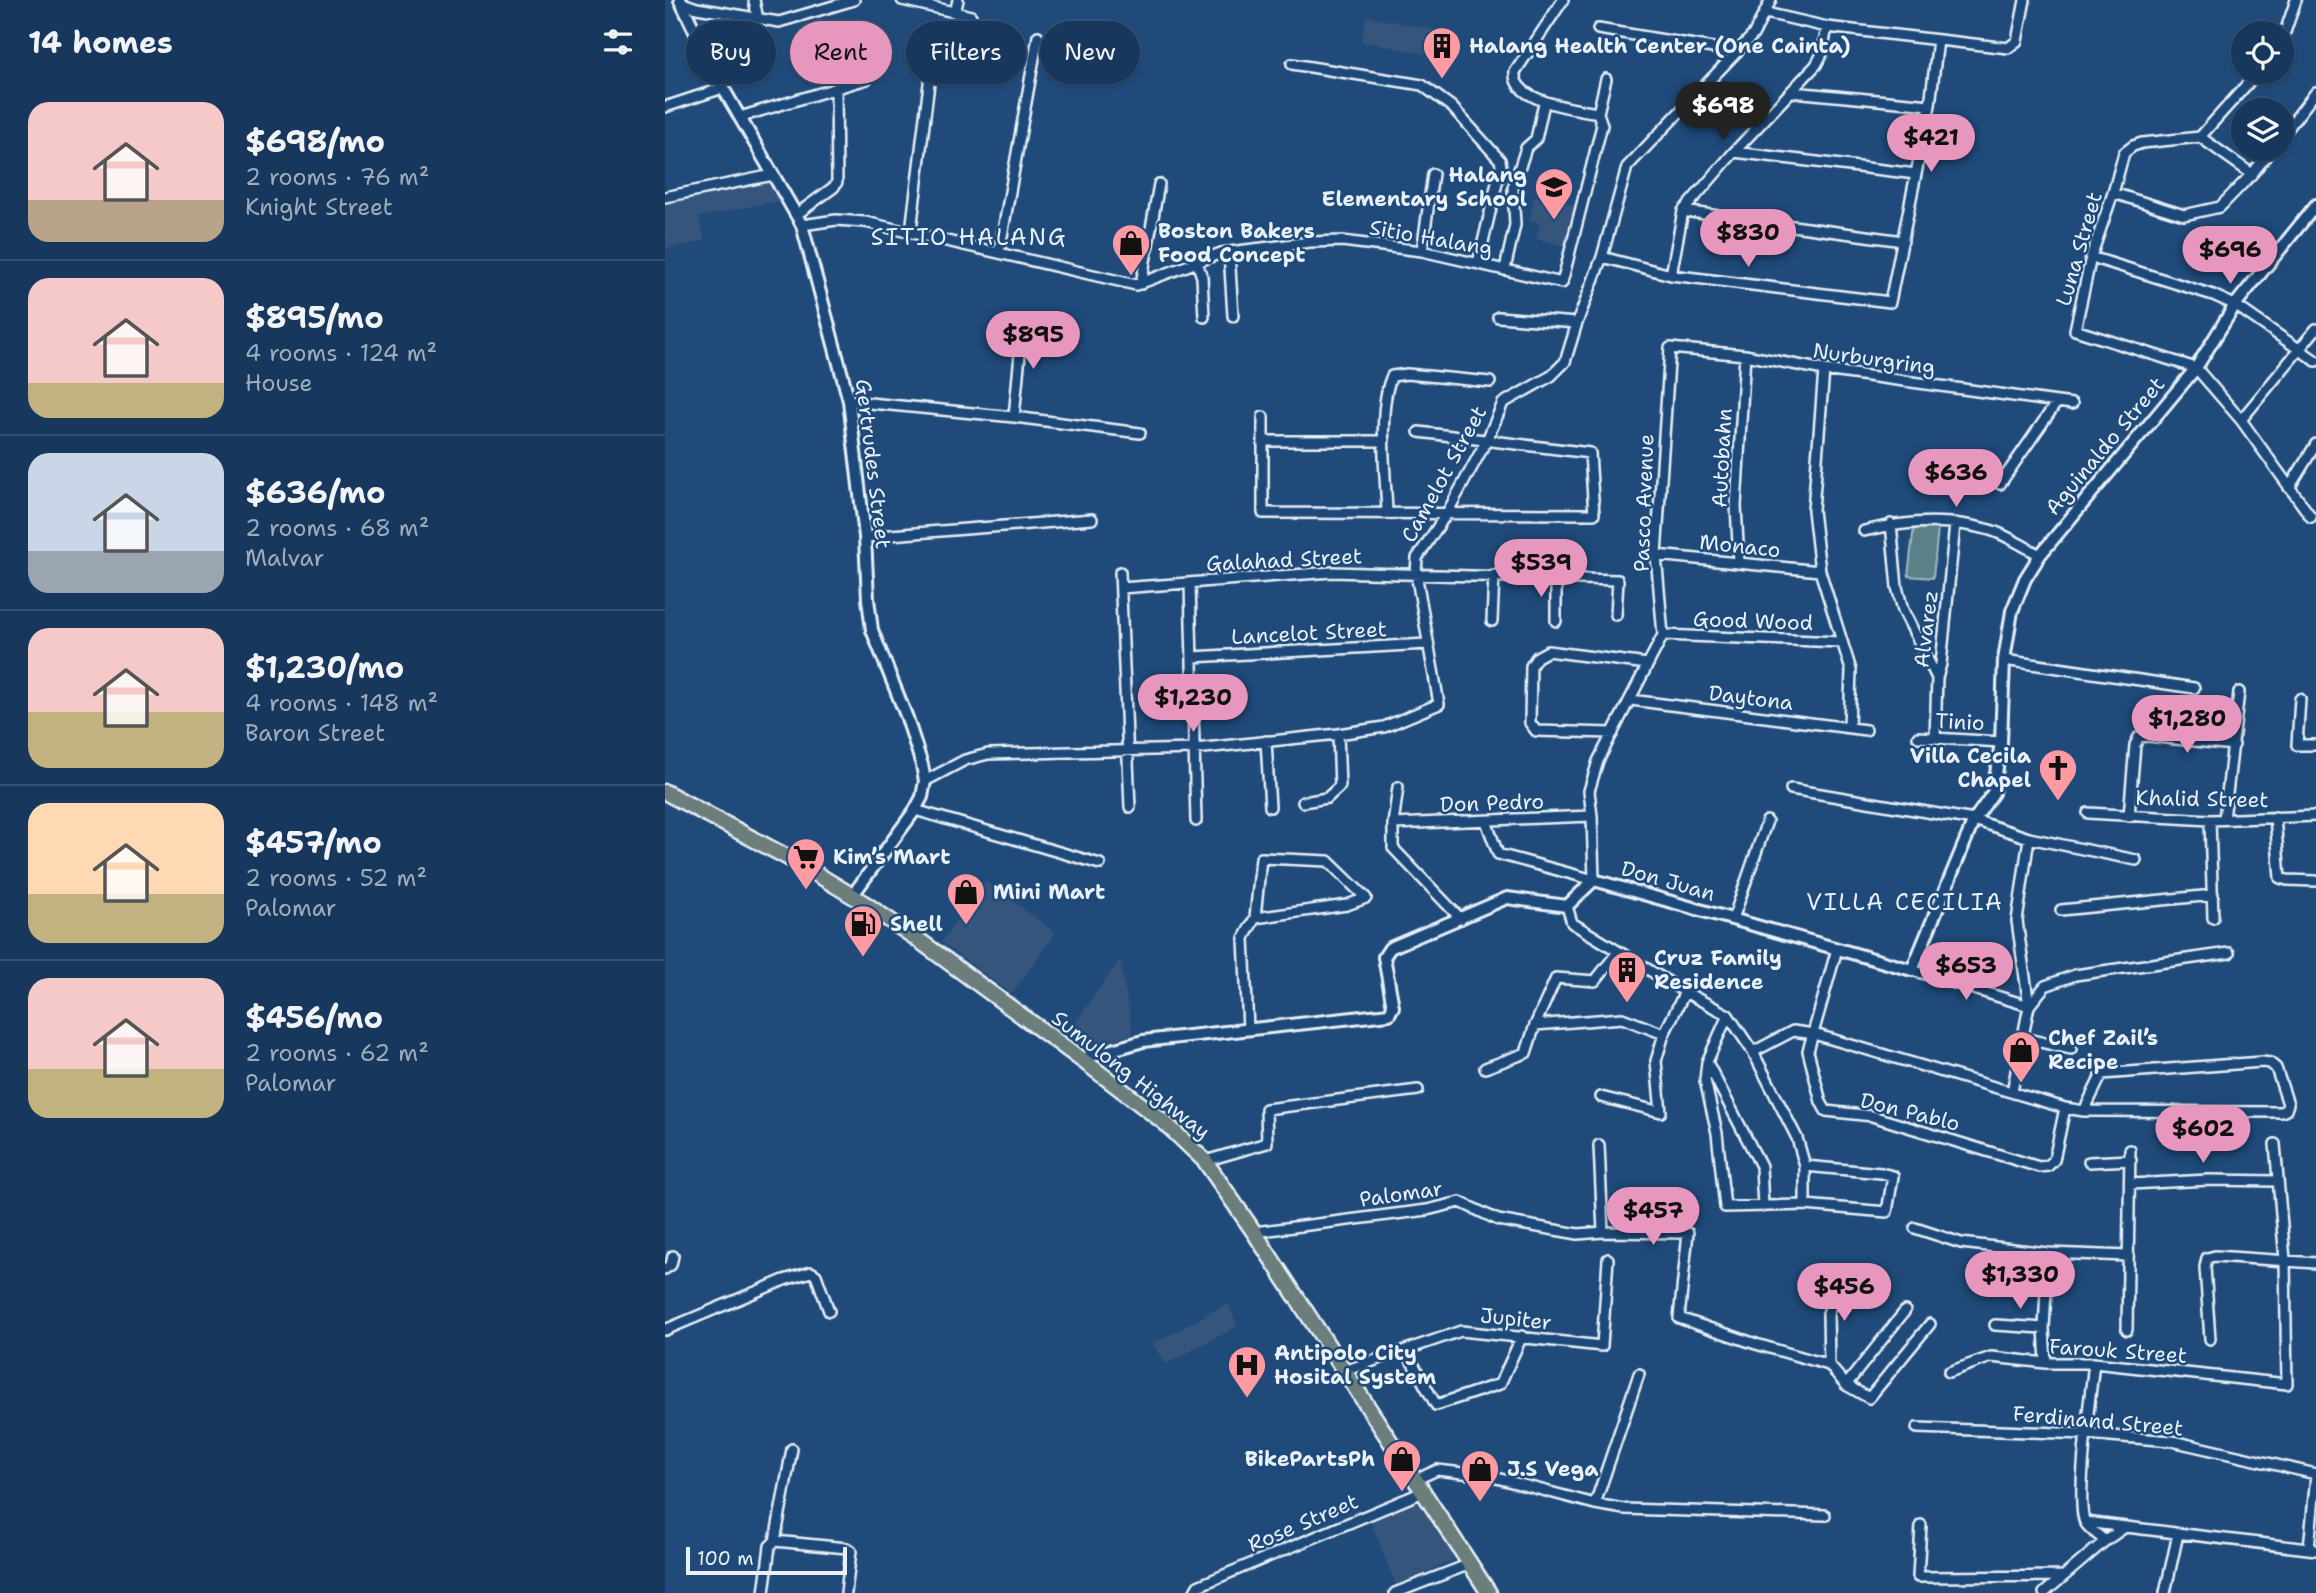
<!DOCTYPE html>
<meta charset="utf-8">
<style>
body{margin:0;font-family:"Shantell Sans",sans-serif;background:#203f62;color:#f1f3f6;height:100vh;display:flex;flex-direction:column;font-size:26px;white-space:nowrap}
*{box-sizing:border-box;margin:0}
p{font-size:23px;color:#9eacbb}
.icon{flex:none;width:38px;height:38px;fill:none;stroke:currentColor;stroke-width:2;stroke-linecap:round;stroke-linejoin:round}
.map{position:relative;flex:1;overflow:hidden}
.drawer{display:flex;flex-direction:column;background:#17385c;width:665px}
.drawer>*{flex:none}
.guide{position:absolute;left:21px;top:21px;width:665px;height:63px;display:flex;gap:14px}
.tools{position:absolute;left:1566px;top:21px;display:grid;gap:14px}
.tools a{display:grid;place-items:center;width:63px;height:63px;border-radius:50%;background:#17385c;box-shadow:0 2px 5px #0004,0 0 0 2px #365272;font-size:35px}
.scale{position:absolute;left:21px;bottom:18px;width:161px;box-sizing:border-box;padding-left:7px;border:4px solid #e8f1f8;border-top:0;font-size:19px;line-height:24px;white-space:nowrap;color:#e8f1f8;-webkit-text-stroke:5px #1f4a7a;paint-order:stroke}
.price{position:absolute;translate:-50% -60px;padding:0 16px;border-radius:24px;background:#e797bd;color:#111;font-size:23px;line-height:46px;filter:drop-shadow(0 2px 4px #0008)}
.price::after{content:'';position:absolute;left:50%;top:42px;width:21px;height:16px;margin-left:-10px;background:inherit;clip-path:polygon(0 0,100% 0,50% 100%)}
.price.current{background:#222;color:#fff}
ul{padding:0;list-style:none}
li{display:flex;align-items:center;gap:21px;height:175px;padding:0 28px}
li+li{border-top:2px solid #365272}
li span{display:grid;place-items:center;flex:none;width:196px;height:140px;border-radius:21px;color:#555}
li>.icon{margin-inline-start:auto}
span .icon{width:84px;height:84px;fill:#fffc;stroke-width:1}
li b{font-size:30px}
h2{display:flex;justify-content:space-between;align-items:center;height:84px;padding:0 28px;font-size:30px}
.chip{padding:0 24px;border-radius:32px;background:#17385c;box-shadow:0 2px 5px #0004,0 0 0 2px #365272;font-size:24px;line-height:63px}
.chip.current{background:#e797bd;color:#111}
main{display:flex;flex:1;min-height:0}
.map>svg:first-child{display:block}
</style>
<main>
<section class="drawer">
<h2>14 homes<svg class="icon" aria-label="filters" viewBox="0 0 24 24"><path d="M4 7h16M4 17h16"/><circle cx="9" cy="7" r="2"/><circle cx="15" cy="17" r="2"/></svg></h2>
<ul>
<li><span style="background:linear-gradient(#f6c9c9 70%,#b9a48a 0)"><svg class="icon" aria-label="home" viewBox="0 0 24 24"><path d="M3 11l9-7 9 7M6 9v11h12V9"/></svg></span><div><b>$698/mo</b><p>2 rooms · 76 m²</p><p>Knight Street</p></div></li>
<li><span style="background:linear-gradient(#f6c9c9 75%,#c2b280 0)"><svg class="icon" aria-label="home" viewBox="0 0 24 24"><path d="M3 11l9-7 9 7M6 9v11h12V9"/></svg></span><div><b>$895/mo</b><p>4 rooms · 124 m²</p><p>House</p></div></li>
<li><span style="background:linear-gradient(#c9d6e8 70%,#9aa5b1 0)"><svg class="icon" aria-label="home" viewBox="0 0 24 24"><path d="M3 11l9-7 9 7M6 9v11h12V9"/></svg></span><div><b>$636/mo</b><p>2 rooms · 68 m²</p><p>Malvar</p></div></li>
<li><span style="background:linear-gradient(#f6c9c9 60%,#c2b280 0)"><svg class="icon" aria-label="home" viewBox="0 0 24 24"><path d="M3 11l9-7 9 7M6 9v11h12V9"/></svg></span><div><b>$1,230/mo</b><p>4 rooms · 148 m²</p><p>Baron Street</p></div></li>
<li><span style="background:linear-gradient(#ffd9b3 65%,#c2b280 0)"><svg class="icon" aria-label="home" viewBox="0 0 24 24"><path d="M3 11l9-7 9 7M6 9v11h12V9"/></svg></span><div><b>$457/mo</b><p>2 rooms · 52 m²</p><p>Palomar</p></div></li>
<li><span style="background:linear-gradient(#f6c9c9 65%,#c2b280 0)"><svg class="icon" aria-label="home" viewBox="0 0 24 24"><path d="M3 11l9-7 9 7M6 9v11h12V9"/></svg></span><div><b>$456/mo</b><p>2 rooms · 62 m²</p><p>Palomar</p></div></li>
</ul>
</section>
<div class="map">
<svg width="1651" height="1593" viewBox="0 0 1651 1593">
<rect width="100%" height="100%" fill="#1f4a7a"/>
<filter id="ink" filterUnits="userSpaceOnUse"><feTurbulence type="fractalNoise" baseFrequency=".0143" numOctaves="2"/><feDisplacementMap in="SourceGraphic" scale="14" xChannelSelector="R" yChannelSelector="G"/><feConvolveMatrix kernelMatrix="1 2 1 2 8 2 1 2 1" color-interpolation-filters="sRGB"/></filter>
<g filter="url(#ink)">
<path fill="#34557d" d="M 701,16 L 775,31 L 770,56 L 696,41 Z
M 100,179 L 113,201 L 34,217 L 40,241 L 0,249 L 0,201 Z
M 870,196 L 914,206 L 903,247 L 871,239 L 875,223 L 864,220 Z
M 320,881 L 391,933 L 347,994 L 276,942 Z
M 455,959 L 468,1034 L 432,1045 L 406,1029 Z
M 563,1303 L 573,1326 L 501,1364 L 487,1344 Z
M 754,1501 L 790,1559 L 731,1586 L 706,1522 Z"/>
<path fill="#5a8187" stroke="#a1b9c0" stroke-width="2" d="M 1249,526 L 1273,528 L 1268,578 L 1243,576 Z"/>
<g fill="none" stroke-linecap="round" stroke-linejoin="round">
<g stroke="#e8f1f8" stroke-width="14">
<path id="minor" d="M 89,0 L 93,19
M 237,0 L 306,16
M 898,0 L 850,72 C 847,102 911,109 933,113
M 15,2 L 32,8 L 114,22 L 189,0
M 290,13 L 293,0
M 1101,13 L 1162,27 L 1343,48 L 1352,41 L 1360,0
M 933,29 L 1072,52
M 1617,41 L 1631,0
M 627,64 L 757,85 L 787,107 L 835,160 L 836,166 L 813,263
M 1128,92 L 1265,105
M 0,107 L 58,88
M 933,113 L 941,79
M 75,117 L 202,79
M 1617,136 L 1651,92
M 1535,137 L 1477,143 L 1468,146 L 1459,153 L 1448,193 L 1426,257 L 1410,330 L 1531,368 L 1576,420 L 1646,517
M 1535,137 L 1593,72
M 1535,137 L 1587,174
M 1069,152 L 1251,174
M 1448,193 L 1519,215 L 1555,207 L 1587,174 L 1607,149
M 0,197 L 108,175
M 1018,211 L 1238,241
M 132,214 L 169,187 L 172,182 L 171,88
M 137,225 L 171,220 L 200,222 L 471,285 L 556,253 L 645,242 L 677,241 L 757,251 L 897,283 L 937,125 L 933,113
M 246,231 L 266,67
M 757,251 L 768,174
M 564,252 L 568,316
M 334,253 L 373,36
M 937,257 L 1006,275 L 1225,302 L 1265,105 L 1273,40
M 1426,257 L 1548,295 L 1570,305 L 1651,361
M 532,262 L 537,277 L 539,317
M 840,269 L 850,225 L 848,188 L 861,148 L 871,139 L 879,103
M 1006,275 L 1018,211 L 1069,152 L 1151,65 L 1157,54 L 1162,27
M 476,284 L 494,184
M 833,317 L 912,323
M 1159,370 L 1148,510 L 1155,571 L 1186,670 L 1184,728
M 184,401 L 349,417 L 475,433
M 349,417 L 358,323
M 598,417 L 598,513 L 929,514 L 925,453 L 754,432
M 1576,420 L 1651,329
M 598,441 L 719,441
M 1335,484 L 1392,402
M 1624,488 L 1651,444
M 722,513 C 721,478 712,406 727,376 L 742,374 L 825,382
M 1226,524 L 1232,587 L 1238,610 L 1272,678
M 1199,531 C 1240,521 1283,518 1325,530 C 1342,535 1359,547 1375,555
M 200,537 L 427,519
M 991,555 L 1155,571
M 1074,563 L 1071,506 L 1080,355
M 455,572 L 465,807
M 891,578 L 891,621
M 525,583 L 531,821
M 456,588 L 667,572 L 953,580 L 951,615
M 827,621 L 829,575
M 998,635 L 1176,642
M 527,657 L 762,644
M 1339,660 L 1529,688
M 1635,699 L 1632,745 L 1651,745
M 966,700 L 1201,730
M 948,733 L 871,731 L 865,723 L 866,666 L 872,657 L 883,651 L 982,664
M 1253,737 L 1336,742
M 1270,738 L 1272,678 L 1276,664 L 1290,524
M 601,741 L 605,807
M 260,781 L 300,760 L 323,754 L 530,749 L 673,734 L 719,727 L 774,704 L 751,573 L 752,558 L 782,513 L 822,440 L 838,403 L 886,376 L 900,362 L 912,323 L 937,257 L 962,167 L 1088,35 L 1106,0
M 733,787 L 728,824 L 728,848 L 796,919
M 1126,789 L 1309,820 L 1364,838 L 1471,860
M 638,802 L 662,798 L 675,786 L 673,734
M 250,810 L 435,864
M 1423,813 L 1545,820 L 1651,816
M 1464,816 L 1470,745 L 1474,737 L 1482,736 L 1569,745
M 1610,817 L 1615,878 L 1622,880 L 1651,881
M 1559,819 L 1574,692
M 1545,820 L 1548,918
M 821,821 L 833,854 L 929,880 L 927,816 L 924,791 L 933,761 L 998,635 L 991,555 L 1005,348 L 1080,355 L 1159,370 L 1407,404
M 728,824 L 927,816
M 902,906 L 907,923 L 1020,992 L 1063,1015 L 1088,1052 L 1132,1138 L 1140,1166 L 1140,1205
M 1396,910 L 1548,895
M 1068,919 L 1102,821
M 1172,949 L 1143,1051 L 1156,1102 L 1161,1111 L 1207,1116 L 1374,1167 L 1383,1166 L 1389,1160 L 1400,1108
M 1247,970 L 1364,1006
M 1364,1006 L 1380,986 L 1410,975 L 1564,953
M 1063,1015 L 1042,1062 L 1040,1080 L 1052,1133 L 1060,1207 L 1140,1205 L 1222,1212 L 1228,1176 L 1216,1173 L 1140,1166
M 870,1025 L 957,1018 L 999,1034
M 583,1029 L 579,938 L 590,918 L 682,905 L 701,898 L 663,861 L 596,858 L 590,918
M 1358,1038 L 1406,1049
M 1088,1052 L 1128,1031 L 1149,1034 L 1400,1108 L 1419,1111 L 1617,1112 L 1621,1110 L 1623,1104 L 1611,1068 L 1605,1063 L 1597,1062 L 1437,1074 L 1419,1111
M 1043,1064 L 1096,1166 L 1098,1207
M 820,1068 L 861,1053 L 870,1025 L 891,978 L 930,981 L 953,952
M 1347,1092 L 1364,1006 L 1352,921 L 1364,838
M 936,1097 L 996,1112 L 991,1061 L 999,1034 L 1020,992
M 934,1145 L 938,1232
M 540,1161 L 602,1143 L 601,1109 L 753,1090
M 1424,1162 L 1466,1160
M 1465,1184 L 1544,1180 L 1611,1181
M 1250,1228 L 1296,1243 L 1383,1253 L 1463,1256
M 589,1232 L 762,1210 L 795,1202 L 833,1220 L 913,1234 L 938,1232 L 1023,1233 L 1014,1318 L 1091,1344 L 1164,1365 L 1181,1385 L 1240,1311
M 0,1269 L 6,1265 L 8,1256
M 1330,1325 L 1379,1328
M 0,1330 L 119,1280 L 146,1272 L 151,1275 L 164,1311
M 1462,1330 L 1465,1150
M 1545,1339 L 1540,1267 L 1542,1258 L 1550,1256 L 1651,1263
M 741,1351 L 771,1405 L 835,1384 L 857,1336
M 1381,1363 L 1379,1328 L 1383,1253
M 1429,1363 C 1426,1389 1410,1505 1420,1522 C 1423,1529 1434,1535 1440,1541
M 1164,1365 L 1163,1313 L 1177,1278
M 679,1371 L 796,1331 L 937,1346 L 943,1259
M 1284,1372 L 1326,1357 L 1381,1363 L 1429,1363 L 1622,1384 L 1620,1260 L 1610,1144
M 1181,1385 L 1204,1398 L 1265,1324
M 1252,1428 L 1421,1434 L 1507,1441 L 1651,1474
M 750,1480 L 772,1470 L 824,1476 L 930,1504 L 959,1509 L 1160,1515
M 930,1504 L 974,1374
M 1420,1522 L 1651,1550
M 1256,1525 L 1253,1577 L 1399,1576
M 110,1541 L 127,1449
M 1644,1549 L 1651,1475
M 99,1593 L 105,1546 L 110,1541 L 182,1548 L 186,1551 L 181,1593
M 529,1593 L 533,1586 L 758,1492
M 730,1593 L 805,1564
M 1379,1593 L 1440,1541 L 1460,1527
M 1500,1593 L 1513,1534"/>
</g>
<g stroke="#e8f1f8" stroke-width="16">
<path id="tertiary" d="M 15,0 L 54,81 L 137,225 L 184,401 L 200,537 L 203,599 L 207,630 L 242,718 L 257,765 L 260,781 L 257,797 L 250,810 L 187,896
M 416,1059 L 478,1041 L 724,1014 L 728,1007 L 719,957 L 725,948 L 842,898 L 902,906 L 929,880 L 1247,970 L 1309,820 L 1328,793 L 1336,742 L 1339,660 L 1347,611 L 1360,579 L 1375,555 L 1531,368 L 1570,305 L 1651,205"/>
</g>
<g stroke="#e8f1f8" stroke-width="19">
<path id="primary" d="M 0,792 L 135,864 L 196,901 L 255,941 L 428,1068 L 500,1123 L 522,1144 L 540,1161 L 589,1232 L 824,1593"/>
</g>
<use href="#minor" stroke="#1f4a7a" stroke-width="9"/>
<use href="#tertiary" stroke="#1f4a7a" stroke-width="10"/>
<use href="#primary" stroke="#6c7e7c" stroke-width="14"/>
</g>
</g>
<defs>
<g id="building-pin" transform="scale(2.0125)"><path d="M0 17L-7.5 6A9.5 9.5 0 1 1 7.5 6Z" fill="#ff9aa2" stroke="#1f4a7a"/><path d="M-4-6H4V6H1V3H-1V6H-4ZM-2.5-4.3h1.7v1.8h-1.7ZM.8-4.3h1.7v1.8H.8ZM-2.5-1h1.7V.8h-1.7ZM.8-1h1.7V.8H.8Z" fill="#111"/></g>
<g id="school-pin" transform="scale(2.0125)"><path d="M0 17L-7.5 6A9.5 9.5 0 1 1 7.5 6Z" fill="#ff9aa2" stroke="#1f4a7a"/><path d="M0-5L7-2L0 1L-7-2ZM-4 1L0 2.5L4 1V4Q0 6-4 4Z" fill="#111"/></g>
<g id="shop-pin" transform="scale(2.0125)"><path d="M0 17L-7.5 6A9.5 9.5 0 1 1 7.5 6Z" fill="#ff9aa2" stroke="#1f4a7a"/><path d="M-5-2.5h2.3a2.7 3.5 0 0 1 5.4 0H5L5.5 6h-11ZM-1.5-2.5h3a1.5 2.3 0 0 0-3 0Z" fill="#111"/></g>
<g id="church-pin" transform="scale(2.0125)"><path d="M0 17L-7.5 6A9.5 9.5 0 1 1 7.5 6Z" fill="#ff9aa2" stroke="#1f4a7a"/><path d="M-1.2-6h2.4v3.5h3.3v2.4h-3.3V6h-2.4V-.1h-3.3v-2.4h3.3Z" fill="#111"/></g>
<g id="supermarket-pin" transform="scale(2.0125)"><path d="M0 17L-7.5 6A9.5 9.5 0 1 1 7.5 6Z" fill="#ff9aa2" stroke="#1f4a7a"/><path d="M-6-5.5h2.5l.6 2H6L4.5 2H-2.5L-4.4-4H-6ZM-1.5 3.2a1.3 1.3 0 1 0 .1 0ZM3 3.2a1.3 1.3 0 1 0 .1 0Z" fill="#111"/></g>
<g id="fuel-pin" transform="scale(2.0125)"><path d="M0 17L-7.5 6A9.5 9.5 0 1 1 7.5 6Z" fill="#ff9aa2" stroke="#1f4a7a"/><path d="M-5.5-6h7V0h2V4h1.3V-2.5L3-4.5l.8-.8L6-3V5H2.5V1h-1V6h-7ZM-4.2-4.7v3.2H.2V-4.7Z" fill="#111"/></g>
<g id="hospital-pin" transform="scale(2.0125)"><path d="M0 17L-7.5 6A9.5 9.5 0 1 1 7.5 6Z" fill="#ff9aa2" stroke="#1f4a7a"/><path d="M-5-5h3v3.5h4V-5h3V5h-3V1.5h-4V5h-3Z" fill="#111"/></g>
</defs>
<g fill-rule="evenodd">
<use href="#building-pin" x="777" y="46"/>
<use href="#school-pin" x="889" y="187"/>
<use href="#shop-pin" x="466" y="243"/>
<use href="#church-pin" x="1393" y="768"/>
<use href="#supermarket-pin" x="141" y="857"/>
<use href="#shop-pin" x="301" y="892"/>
<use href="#fuel-pin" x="198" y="924"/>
<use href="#building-pin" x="962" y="970"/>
<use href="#shop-pin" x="1356" y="1050"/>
<use href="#hospital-pin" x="582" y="1365"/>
<use href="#shop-pin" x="737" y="1459"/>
<use href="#shop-pin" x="815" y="1469"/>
</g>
<g text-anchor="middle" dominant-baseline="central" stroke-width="5" stroke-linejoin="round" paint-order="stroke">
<g font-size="21" font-weight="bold" fill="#e8f1f8" stroke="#1f4a7a" text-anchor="start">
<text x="804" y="46">Halang Health Center (One Cainta)</text>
<text x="862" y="175" text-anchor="end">Halang<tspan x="862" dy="24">Elementary School</tspan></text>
<text x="493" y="231">Boston Bakers<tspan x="493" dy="24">Food Concept</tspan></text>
<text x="1366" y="756" text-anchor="end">Villa Cecila<tspan x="1366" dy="24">Chapel</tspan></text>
<text x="168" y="857">Kim’s Mart</text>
<text x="328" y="892">Mini Mart</text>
<text x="225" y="924">Shell</text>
<text x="989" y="958">Cruz Family<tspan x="989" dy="24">Residence</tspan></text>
<text x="1383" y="1038">Chef Zail’s<tspan x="1383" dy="24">Recipe</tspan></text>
<text x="609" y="1353">Antipolo City<tspan x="609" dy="24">Hosital System</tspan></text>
<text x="710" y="1459" text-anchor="end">BikePartsPh</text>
<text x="842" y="1469">J.S Vega</text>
</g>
<g font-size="21" fill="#e8f1f8" stroke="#1f4a7a">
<text transform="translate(766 238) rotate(10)">Sitio Halang</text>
<text transform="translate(1414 249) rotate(-74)">Luna Street</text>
<text transform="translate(1209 359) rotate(8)">Nurburgring</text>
<text transform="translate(1440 446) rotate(-50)">Aguinaldo Street</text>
<text transform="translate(1057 458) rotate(-87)">Autobahn</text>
<text transform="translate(208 464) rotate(83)">Gertrudes Street</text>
<text transform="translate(779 474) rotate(-61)">Camelot Street</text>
<text transform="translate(979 503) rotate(-88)">Pasco Avenue</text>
<text transform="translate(1075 546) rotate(6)">Monaco</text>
<text transform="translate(619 560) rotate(-3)">Galahad Street</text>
<text transform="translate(1088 621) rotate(2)">Good Wood</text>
<text transform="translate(1261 629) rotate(-83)">Alvarez</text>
<text transform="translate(644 633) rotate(-3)">Lancelot Street</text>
<text transform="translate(1086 698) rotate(7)">Daytona</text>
<text transform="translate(1295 722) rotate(3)">Tinio</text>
<text transform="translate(1537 799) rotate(1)">Khalid Street</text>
<text transform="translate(827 803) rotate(-2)">Don Pedro</text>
<text transform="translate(1003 881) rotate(16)">Don Juan</text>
<text transform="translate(466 1075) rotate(38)">Sumulong Highway</text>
<text transform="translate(1245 1112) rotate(14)">Don Pablo</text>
<text transform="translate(736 1194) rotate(-8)">Palomar</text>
<text transform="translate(851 1319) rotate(6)">Jupiter</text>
<text transform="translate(1453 1351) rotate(4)">Farouk Street</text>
<text transform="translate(1433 1421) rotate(5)">Ferdinand Street</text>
<text transform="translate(638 1523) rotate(-23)">Rose Street</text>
</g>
<g font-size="23" letter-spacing="2" fill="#e8f1f8" stroke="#1f4a7a">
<text x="304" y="237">SITIO HALANG</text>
<text x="1240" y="902">VILLA CECILIA</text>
</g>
</g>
</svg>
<div class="tools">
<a><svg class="icon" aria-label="locate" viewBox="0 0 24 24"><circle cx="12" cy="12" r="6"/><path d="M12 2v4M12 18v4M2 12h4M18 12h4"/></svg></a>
<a><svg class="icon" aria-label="layers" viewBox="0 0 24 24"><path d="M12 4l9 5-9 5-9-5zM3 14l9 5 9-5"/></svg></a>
</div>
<div class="scale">100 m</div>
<b class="price current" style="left:1058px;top:142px">$698</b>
<b class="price" style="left:1266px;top:174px">$421</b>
<b class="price" style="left:1083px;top:269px">$830</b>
<b class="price" style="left:1565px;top:286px">$696</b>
<b class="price" style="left:368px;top:371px">$895</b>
<b class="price" style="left:1291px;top:509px">$636</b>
<b class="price" style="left:876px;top:599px">$539</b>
<b class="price" style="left:528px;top:734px">$1,230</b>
<b class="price" style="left:1522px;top:755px">$1,280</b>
<b class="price" style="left:1301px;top:1002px">$653</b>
<b class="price" style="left:1538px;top:1165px">$602</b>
<b class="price" style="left:988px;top:1247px">$457</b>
<b class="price" style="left:1355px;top:1311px">$1,330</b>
<b class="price" style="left:1179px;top:1323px">$456</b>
<div class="guide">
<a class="chip">Buy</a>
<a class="chip current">Rent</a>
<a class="chip">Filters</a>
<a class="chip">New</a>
</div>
</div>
</main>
